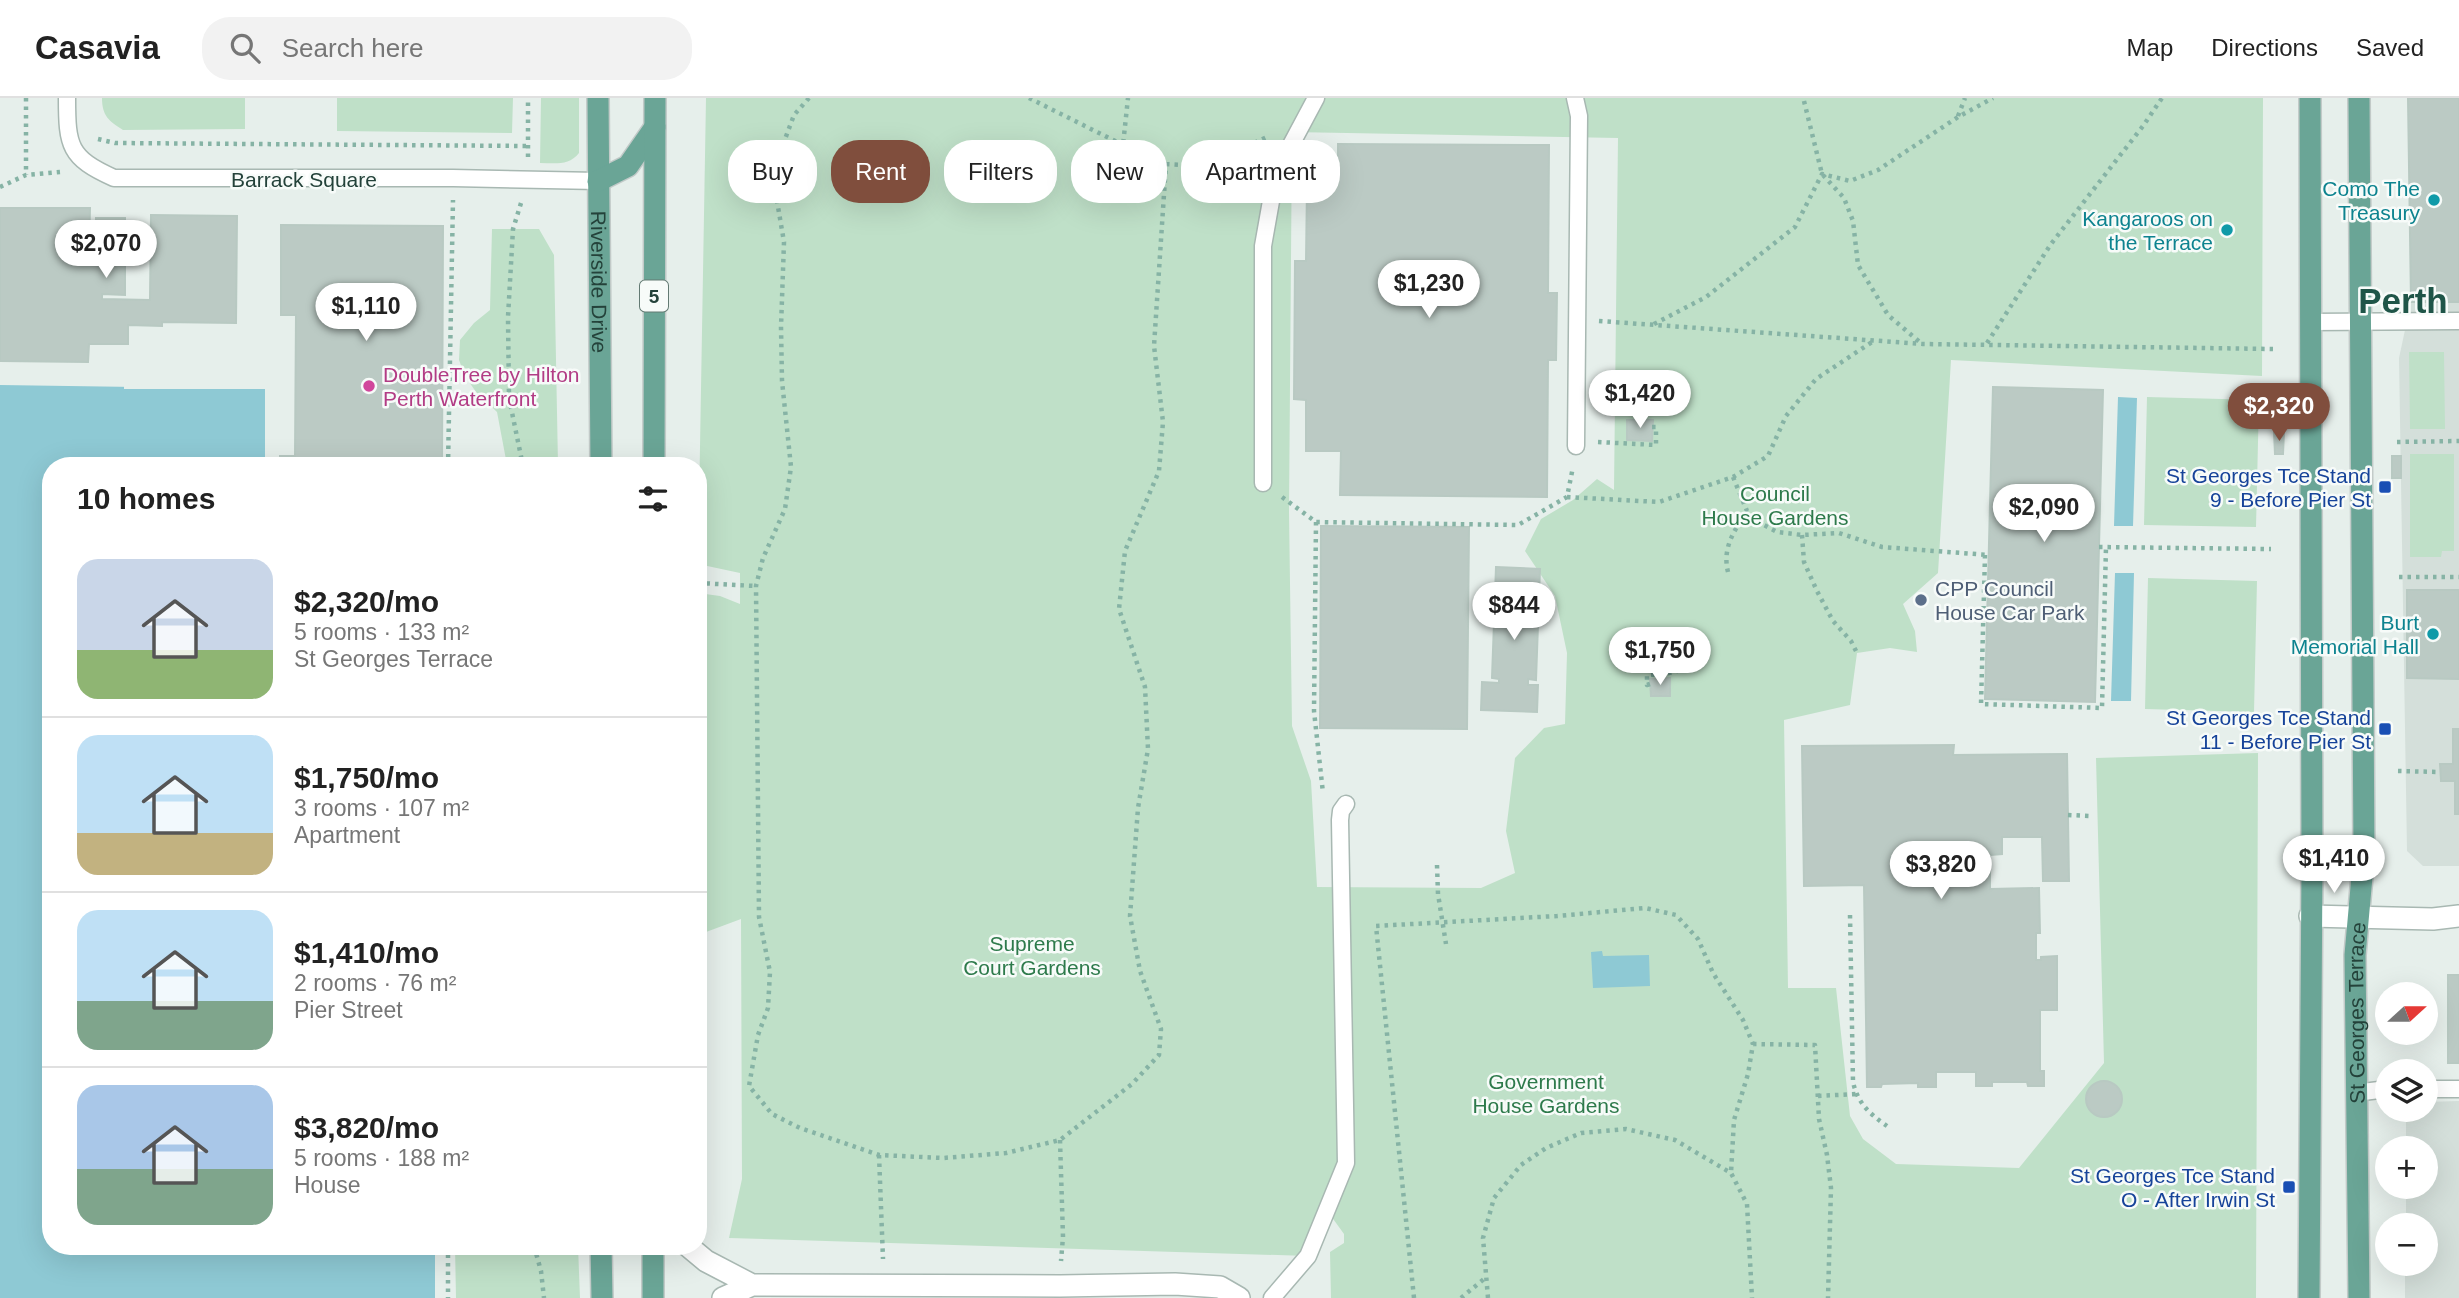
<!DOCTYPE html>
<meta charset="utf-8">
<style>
body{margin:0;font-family:Arial,sans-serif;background:#f2f2f2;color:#222;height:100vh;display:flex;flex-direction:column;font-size:26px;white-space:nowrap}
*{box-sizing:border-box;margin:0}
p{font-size:23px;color:#767676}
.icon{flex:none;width:38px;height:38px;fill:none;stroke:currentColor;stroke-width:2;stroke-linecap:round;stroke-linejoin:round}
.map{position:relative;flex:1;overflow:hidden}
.drawer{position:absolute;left:42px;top:359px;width:665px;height:798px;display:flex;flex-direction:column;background:#fff;border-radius:28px;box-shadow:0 7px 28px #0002}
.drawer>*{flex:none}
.banner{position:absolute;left:728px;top:42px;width:665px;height:63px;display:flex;gap:14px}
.needle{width:46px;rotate:69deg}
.fabs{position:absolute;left:2375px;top:884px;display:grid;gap:14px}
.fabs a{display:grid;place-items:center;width:63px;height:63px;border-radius:50%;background:#fff;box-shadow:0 7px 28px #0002;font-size:35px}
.price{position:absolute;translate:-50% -60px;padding:0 16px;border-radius:24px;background:#fff;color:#222;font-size:23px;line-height:46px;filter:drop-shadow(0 2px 4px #0008)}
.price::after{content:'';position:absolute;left:50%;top:42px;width:21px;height:16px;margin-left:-10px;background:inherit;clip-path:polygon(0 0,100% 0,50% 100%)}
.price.selected{background:#804e3d;color:#fff}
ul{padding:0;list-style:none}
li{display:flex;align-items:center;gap:21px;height:175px;padding:0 35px}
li+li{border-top:2px solid #e0e0e0}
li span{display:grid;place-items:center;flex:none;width:196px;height:140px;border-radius:21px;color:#555}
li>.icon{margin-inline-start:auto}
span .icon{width:84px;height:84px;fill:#fffc;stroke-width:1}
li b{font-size:30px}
h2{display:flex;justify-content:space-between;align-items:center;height:84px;padding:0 35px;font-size:30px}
.tag{padding:0 24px;border-radius:28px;background:#fff;box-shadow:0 7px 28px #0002;font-size:24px;line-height:63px}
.tag.selected{background:#804e3d;color:#fff}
header{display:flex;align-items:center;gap:42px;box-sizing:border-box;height:98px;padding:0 35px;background:#fff;border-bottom:2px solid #e0e0e0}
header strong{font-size:33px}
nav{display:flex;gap:38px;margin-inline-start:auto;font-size:24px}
.search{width:490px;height:63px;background:#f2f2f2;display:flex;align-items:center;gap:18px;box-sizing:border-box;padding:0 24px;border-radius:28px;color:#767676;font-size:26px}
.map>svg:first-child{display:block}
</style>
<header>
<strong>Casavia</strong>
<div class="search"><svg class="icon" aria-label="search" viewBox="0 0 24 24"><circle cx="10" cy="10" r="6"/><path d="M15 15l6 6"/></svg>Search here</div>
<nav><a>Map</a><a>Directions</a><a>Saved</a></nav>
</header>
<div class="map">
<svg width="2459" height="1200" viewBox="0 0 2459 1200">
<rect width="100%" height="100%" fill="#e6efeb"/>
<path fill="#d4dfda" d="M 2408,0 L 2459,0 L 2459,768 L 2423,768 L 2407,753 L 2399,260 L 2411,204 Z
M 2459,1003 L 2459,1200 L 2405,1200 L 2405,1166 L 2426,1166 L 2426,1127 L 2406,1127 L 2406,1089 L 2426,1088 L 2426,1050 L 2406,1050 L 2406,1012 L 2426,1012 L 2426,1004 Z"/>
<path fill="#bfe0c8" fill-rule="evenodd" d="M 102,0 L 245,0 L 245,31 L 123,32 C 109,23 102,18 102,0 Z
M 337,0 L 513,0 L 512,35 L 337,33 Z
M 541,0 L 579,0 L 579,55 C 569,68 555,65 540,65 Z
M 706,0 L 2263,0 L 2262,278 L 1951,262 L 1938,475 L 1903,506 L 1915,533 L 1917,554 L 1890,550 L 1857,555 L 1850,607 L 1784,622 L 1788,890 L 1836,890 L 1850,1018 L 1863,1041 L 1896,1066 L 2019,1070 L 2104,965 L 2096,660 L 2258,655 L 2256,1200 L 1331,1200 L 1330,1154 L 1344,1145 L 1344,1136 L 1331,1118 L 1308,1158 L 729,1140 L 742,1081 L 741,821 L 698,837 L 698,495 L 720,498 L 740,506 L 740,475 L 698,466 ZM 1292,34 L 1618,40 L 1614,392 L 1597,381 L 1573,402 L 1541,421 L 1525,453 L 1555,498 L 1567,555 L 1565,626 L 1544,630 L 1515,660 L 1506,733 L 1515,775 L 1481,790 L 1317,789 L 1311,683 L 1292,628 L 1289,414 Z
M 492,131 L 539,131 L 554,157 L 558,367 L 507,367 L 497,314 L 476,294 L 465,278 L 459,262 L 460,242 L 474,225 L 490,212 Z
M 2409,254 L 2444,254 L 2445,331 L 2410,331 Z
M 2147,299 L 2259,302 L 2256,429 L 2144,427 Z
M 2410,356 L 2454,356 L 2454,453 L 2442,453 L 2441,459 L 2410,459 Z
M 2148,480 L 2257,483 L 2254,614 L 2145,611 Z
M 455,1148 L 578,1148 L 580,1200 L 456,1200 Z"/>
<path fill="#8ec9d4" d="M 0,287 L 265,291 L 265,367 L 51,368 L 51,1148 L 435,1148 L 435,1200 L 0,1200 Z
M 2118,299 L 2137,300 L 2133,428 L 2114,428 Z
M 2115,475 L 2134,475 L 2131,603 L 2111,603 Z
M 1602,853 L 1603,858 L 1649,857 L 1650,888 L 1593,890 L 1591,854 Z"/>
<path fill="#e6efeb" d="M 124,286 L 265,288 L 265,291 L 124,291 Z"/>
<path fill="#bbcac4" stroke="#b8c9c2" stroke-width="2" d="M 2408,0 L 2459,0 L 2459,204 L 2411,204 Z
M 1338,46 L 1549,47 L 1548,195 L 1557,195 L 1556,262 L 1548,262 L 1547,399 L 1340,397 L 1341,353 L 1306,353 L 1306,302 L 1294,301 L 1295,163 L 1306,163 L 1307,88 L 1338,88 Z
M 0,110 L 90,110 L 89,153 L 95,153 L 96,120 L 125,120 L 125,156 L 103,155 L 102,162 L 125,162 L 125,197 L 102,196 L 102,201 L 150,202 L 151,117 L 237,118 L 236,225 L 162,224 L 162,228 L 128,227 L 128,246 L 89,246 L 88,264 L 0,263 Z
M 281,127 L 443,128 L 442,368 L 280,368 L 280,358 L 295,358 L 296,217 L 281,217 Z
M 1993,289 L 2103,292 L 2095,604 L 1985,601 Z
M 1627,322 L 1653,322 L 1652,343 L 1627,342 Z
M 2274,334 L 2284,334 L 2283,356 L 2275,356 Z
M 2392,358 L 2401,358 L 2401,380 L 2392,380 Z
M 1321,428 L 1469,429 L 1467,631 L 1320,630 Z
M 1496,469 L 1540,471 L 1536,582 L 1528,581 L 1528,587 L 1538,587 L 1537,614 L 1481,612 L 1482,584 L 1499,585 L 1499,581 L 1492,580 Z
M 2407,492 L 2459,492 L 2459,581 L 2407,580 Z
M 1670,580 L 1670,598 L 1651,598 L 1650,581 Z
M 2453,631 L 2459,631 L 2459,716 L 2455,716 L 2455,683 L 2441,683 L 2440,666 L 2453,666 Z
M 1954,647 L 1953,657 L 2067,656 L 2069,783 L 2043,783 L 2042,739 L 2002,739 L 2002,756 L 1990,757 L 1990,791 L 2039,790 L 2040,835 L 2036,835 L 2036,862 L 2041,862 L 2041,859 L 2057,858 L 2057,912 L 2040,912 L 2040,973 L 2044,973 L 2044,988 L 2028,988 L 2027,984 L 1992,984 L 1992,988 L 1976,988 L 1976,974 L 1936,974 L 1936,989 L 1918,989 L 1918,985 L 1882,986 L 1881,989 L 1867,989 L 1864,787 L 1804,788 L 1802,648 Z
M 2448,877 L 2459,877 L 2459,965 L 2448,965 Z
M2086 1001a18 18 0 1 1 36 0a18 18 0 1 1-36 0Z"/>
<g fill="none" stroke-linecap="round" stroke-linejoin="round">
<g stroke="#a8b8b2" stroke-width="19">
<path id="service" d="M 67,0 C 67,48 69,60 114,80 L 453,80 L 598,83
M 1575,0 L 1579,18 L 1576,348
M 2310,224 L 2459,223
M 1263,385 L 1263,148 L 1276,75 L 1316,0
M 2426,991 L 2459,991
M 2355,995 L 2387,991
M 1272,1200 L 1308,1158 L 1346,1065 L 1340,722 L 1341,713 L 1346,706"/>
</g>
<g stroke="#a8b8b2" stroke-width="24">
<path id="minor" d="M 2310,818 L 2433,821 L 2459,818"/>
</g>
<g stroke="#a8b8b2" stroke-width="24">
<path id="tertiary" d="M 688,1148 L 706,1163 L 752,1187
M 723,1200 L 752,1187 L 1060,1188 L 1175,1186 L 1220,1189 L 1239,1200"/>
</g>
<g stroke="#c2cac8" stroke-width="24">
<g id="primary">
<path id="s1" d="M 598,0 L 601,368"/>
<path d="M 598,83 L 628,68 L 655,29"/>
<path d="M 654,368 L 655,0"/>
<path d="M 601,1148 L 602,1200"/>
<path d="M 653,1200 L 653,1148"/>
<path d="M 2309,1200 L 2312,769 L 2310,0"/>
<path id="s2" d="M 2359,1200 L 2355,857 L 2364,756 L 2359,0"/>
</g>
</g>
<path stroke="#86b3a5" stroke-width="4.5" stroke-dasharray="3.5 5" stroke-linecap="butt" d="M 26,0 L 26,77
M 809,0 L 794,17 L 778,60 L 777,103 L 784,144 L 781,229 L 782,283 L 791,369 L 785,411 L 763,460 L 756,488 L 759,819 L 770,874 L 768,910 L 758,937 L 749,988 L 772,1016 L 800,1030 L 879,1057 L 943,1060 L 1006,1055 L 1060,1042 L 1132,986 L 1159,957 L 1161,931 L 1140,873 L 1130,818 L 1138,710 L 1148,651 L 1145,589 L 1119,511 L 1125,453 L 1159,373 L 1163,324 L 1154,248 L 1166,66 L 1123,47 L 1128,0
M 1029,0 L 1123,47
M 1804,3 L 1822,76 L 1844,100 L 1853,123 L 1858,167 L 1888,217 L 1922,246
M 1958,18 L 1965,0
M 98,41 L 115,45 L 528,48
M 528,59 L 528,0
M 1166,66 L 1204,68 L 1267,39
M 0,89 L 26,77 L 60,74
M 521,105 L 513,131 L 508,219 L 509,300 L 523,368
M 1599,223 L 1923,246 L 2273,251
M 1654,226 L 1706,199 L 1795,129 L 1822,76 L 1850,83 L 1878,72 L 1958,19 L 1993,0
M 1987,245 L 2051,146 L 2143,28 L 2162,0
M 1598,344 L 1656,347 L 1656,329 L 1652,329
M 2397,344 L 2459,343
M 448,368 L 453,102
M 1733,379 L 1747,413 L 1762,426 L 1777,434 L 1802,437 L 1839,435 L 1882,449 L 1988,457
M 1282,399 L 1316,424 L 1518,427 L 1567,399 L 1573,369
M 1567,399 L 1659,404 L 1733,379 L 1768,358 L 1786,318 L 1816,281 L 1872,244
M 1316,424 L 1314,613 L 1323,695
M 1802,437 L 1804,464 L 1817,493 L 1833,523 L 1851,543 L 1857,555
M 2099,449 L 2271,451
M 1985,457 L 1981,606 L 2102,610 L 2106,449
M 1728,474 C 1722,450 1734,433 1747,413
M 2399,479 L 2459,479
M 698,485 L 756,488
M 1650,586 L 1647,587 L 1647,577 C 1674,576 1685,573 1706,557
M 2398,673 L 2440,674
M 2068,717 L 2091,718
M 1437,767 L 1438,796 L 1446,846
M 1850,817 L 1853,984 C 1858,1006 1870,1016 1887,1028
M 1753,946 L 1815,947 L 1819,1021 L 1827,1057 L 1831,1090 L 1828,1200
M 1818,998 L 1856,996
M 1060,1042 L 1063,1139 L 1061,1163
M 879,1057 L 883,1161
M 448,1148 L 448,1200
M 534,1148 L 541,1173 L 544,1200
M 1414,1200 L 1376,828 L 1557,818 L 1645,810 L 1676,817 L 1698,841 L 1713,875 L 1743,922 L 1753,946 L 1748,976 L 1734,1022 L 1731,1075
M 1461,1200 L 1484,1181
M 1488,1200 L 1483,1140 L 1494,1100 L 1521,1067 L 1546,1050 L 1581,1035 L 1626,1031 L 1675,1042 L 1731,1075 L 1747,1106 L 1752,1200"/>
<use href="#service" stroke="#fff" stroke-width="16"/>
<use href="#minor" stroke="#fff" stroke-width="21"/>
<use href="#tertiary" stroke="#fff" stroke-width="21"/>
<use href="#primary" stroke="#6aa596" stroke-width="21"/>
</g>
<g fill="#0f9aa8" stroke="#f7fbf9" stroke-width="2.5">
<circle cx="2434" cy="102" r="7"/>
<circle cx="2227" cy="132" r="7"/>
<circle cx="2433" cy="536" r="7"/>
</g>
<circle fill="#d1479c" stroke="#f7fbf9" stroke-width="2.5" cx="369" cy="288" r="7"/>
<g fill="#1a4fb4" stroke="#f7fbf9" stroke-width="2.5">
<rect x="2378" y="382" width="14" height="14" rx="3.5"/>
<rect x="2378" y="624" width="14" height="14" rx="3.5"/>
<rect x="2282" y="1082" width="14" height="14" rx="3.5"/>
</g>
<circle fill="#5c6f8a" stroke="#f7fbf9" stroke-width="2.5" cx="1921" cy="502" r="7"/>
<g text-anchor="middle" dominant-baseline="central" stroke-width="5" stroke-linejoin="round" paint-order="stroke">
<rect fill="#f7fbf9" stroke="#637a73" stroke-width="2" x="640" y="182.5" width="28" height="31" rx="5"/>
<g font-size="19" font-weight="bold" fill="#24423a">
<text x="654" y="198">5</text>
</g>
<g font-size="21" fill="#24423a" stroke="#f7fbf9">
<text x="304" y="81">Barrack Square</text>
<text stroke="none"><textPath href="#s1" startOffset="184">Riverside Drive</textPath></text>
<text stroke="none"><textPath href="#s2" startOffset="285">St Georges Terrace</textPath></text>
</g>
<g font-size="21" fill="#0d838f" stroke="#f7fbf9" text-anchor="end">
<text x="2420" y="90">Como The<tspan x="2420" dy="24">Treasury</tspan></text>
<text x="2213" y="120">Kangaroos on<tspan x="2213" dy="24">the Terrace</tspan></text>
<text x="2419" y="524">Burt<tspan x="2419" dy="24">Memorial Hall</tspan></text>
</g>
<g font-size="21" fill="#b23c85" stroke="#f7fbf9" text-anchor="start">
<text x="383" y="276">DoubleTree by Hilton<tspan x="383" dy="24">Perth Waterfront</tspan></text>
</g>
<g font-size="21" fill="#164399" stroke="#f7fbf9" text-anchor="end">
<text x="2371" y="377">St Georges Tce Stand<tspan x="2371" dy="24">9 - Before Pier St</tspan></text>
<text x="2371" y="619">St Georges Tce Stand<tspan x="2371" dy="24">11 - Before Pier St</tspan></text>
<text x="2275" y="1077">St Georges Tce Stand<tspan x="2275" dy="24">O - After Irwin St</tspan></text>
</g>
<g font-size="21" fill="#2d7a4b" stroke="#f7fbf9">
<text x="1775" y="395">Council<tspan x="1775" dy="24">House Gardens</tspan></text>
<text x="1032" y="845">Supreme<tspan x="1032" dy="24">Court Gardens</tspan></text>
<text x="1546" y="983">Government<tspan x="1546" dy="24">House Gardens</tspan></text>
</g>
<g font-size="21" fill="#4e5e75" stroke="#f7fbf9" text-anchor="start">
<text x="1935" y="490">CPP Council<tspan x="1935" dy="24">House Car Park</tspan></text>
</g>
<g font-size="35" font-weight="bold" fill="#1f5548" stroke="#f7fbf9">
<text x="2403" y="202">Perth</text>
</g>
</g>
</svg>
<div class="fabs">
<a><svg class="needle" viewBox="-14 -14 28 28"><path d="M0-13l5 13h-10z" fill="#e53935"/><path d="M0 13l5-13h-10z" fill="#767676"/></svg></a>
<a><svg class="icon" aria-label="layers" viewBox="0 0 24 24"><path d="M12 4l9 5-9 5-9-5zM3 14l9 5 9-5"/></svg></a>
<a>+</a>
<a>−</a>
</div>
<b class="price" style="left:106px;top:182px">$2,070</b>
<b class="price" style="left:1429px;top:222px">$1,230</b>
<b class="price" style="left:366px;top:245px">$1,110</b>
<b class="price" style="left:1640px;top:332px">$1,420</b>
<b class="price selected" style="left:2279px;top:345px">$2,320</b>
<b class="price" style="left:2044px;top:446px">$2,090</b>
<b class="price" style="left:1514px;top:544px">$844</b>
<b class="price" style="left:1660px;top:589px">$1,750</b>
<b class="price" style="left:2334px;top:797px">$1,410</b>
<b class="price" style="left:1941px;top:803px">$3,820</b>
<div class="banner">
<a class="tag">Buy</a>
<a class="tag selected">Rent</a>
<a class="tag">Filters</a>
<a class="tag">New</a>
<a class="tag">Apartment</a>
</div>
<section class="drawer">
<h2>10 homes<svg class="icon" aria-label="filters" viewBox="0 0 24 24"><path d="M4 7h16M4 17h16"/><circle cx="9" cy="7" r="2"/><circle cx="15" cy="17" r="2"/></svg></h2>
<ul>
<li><span style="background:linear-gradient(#c9d6e8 65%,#8fb573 0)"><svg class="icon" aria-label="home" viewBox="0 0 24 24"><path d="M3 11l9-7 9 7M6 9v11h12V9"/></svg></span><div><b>$2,320/mo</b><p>5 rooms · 133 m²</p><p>St Georges Terrace</p></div></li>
<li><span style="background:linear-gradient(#bfe0f5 70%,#c2b280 0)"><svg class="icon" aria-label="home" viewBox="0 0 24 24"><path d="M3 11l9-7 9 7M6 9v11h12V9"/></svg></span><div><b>$1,750/mo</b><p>3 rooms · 107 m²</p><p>Apartment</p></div></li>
<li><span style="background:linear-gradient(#bfe0f5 65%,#7fa58c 0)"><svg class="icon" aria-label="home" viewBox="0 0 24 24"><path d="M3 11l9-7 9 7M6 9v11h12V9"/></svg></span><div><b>$1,410/mo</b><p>2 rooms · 76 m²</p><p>Pier Street</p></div></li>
<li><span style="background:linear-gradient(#a9c7e8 60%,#7fa58c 0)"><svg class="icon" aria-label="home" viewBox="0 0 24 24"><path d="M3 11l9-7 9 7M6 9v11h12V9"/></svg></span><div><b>$3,820/mo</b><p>5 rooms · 188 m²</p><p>House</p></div></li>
</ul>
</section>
</div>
